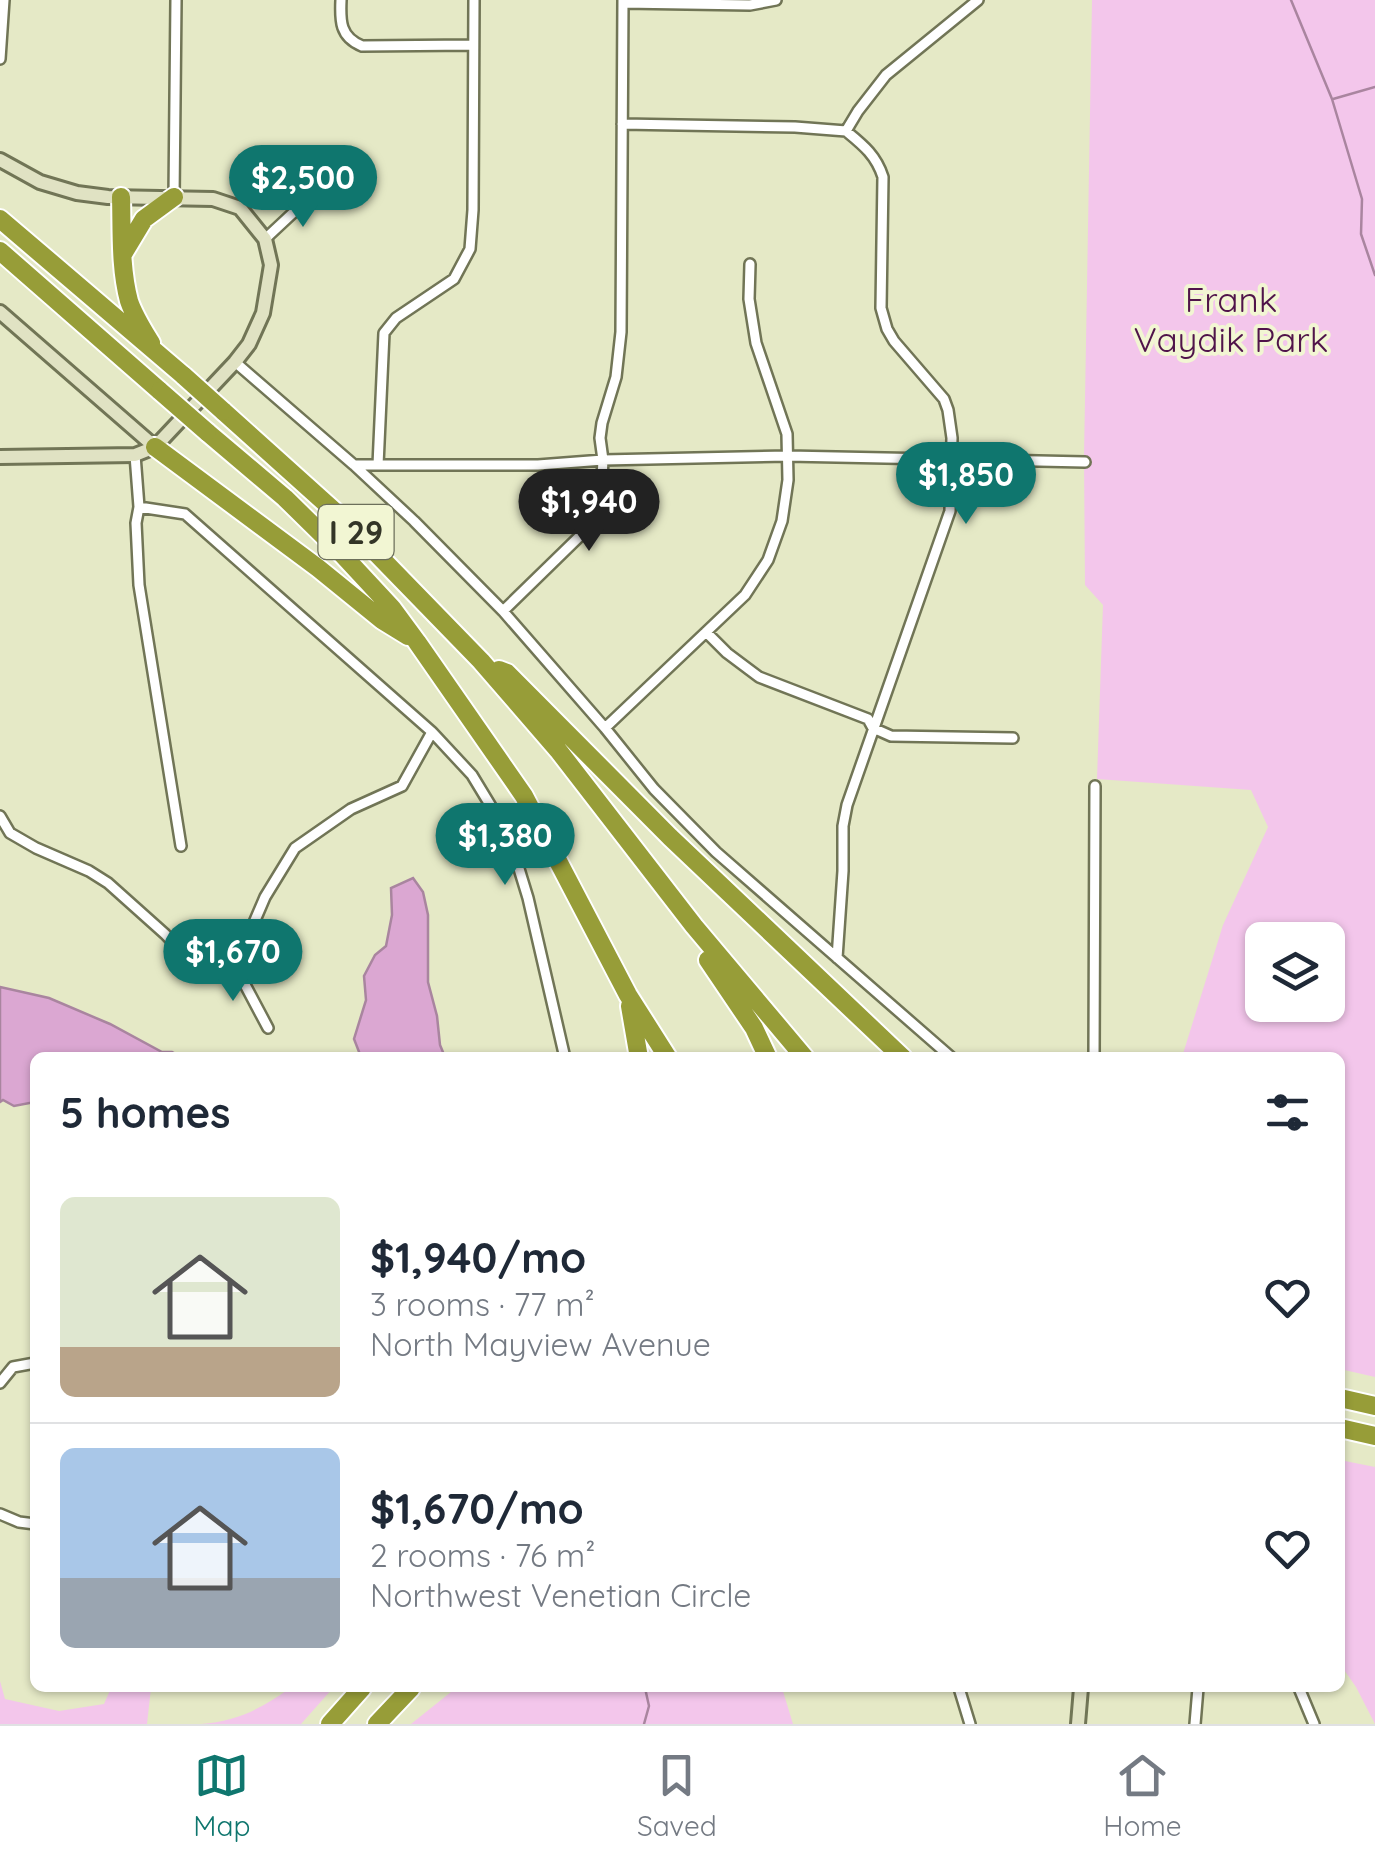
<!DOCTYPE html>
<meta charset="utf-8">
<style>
body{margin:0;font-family:Quicksand,sans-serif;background:#f2f2f3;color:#1f2937;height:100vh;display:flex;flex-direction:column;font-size:38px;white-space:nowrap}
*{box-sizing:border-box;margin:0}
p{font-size:32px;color:#747a83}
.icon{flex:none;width:55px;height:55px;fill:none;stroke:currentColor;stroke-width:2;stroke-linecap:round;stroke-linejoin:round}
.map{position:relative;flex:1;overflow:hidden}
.sheet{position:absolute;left:30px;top:1052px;width:1315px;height:640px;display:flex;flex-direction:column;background:#fff;border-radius:15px;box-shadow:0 2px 8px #0004}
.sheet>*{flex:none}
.controls{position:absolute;left:1245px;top:922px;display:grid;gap:20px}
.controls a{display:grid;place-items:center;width:100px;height:100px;border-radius:15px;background:#fff;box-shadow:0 2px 8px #0004;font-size:50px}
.price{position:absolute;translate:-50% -85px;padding:0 22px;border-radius:35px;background:#0f766e;color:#fff;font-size:32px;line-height:65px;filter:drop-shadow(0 2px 5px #0008)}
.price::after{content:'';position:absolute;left:50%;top:60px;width:30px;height:22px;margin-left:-15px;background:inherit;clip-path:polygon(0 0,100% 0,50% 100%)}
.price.selected{background:#222;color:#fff}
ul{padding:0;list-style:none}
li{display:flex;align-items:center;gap:30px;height:250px;padding:0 30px}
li+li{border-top:2px solid #e0e1e3}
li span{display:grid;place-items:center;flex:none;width:280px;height:200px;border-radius:15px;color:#555}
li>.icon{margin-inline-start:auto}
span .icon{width:120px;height:120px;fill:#fffc;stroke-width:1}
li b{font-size:42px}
h2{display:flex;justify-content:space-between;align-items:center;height:120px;padding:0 30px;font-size:42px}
.menu{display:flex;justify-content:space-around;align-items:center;height:140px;border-top:2px solid #e0e1e3;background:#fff;font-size:28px;color:#747a83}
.menu a{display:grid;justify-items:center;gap:5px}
.menu .selected{color:#0f766e}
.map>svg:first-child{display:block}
</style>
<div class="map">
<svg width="1375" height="1724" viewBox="0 0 1375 1724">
<rect width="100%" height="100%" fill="#e5e9c6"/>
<path fill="#f3c6eb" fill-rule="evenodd" d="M 1092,0 L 1375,0 L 1375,1377 L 1340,1369 L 1340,1058 L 1182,1057 L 1223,925 L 1268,827 L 1251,790 L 1097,779 L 1103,605 L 1085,585 L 1084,456 ZM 1262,940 L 1328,940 L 1328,1005 L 1262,1005 Z
M 1340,1460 L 1375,1467 L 1375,1724 L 1356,1687 L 1340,1664 Z
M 0,1681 L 5,1699 L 59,1711 L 104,1704 L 111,1688 L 151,1688 L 147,1724 L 0,1724 Z
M 290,1688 L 333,1688 L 301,1724 L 201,1724 C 237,1721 261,1709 290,1688 Z
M 456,1688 L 782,1688 L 793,1724 L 411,1724 Z"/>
<path fill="#dba7d2" stroke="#a9859f" stroke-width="2.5" d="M 413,878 L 423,892 L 428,915 L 428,982 L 437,1016 L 440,1045 L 445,1057 L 361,1057 L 354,1039 L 366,1000 L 364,976 L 375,955 L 386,946 L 392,915 L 391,888 Z
M 0,987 L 49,998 L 110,1024 L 162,1052 L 172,1052 L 181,1057 L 35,1058 L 35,1102 L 14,1106 L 3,1100 L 0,1102 Z"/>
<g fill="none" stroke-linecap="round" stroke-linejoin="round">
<path stroke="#a9859f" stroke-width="2.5" d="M 1291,0 L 1332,99 L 1362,199 L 1361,234 L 1375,275
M 1333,99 L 1375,87
M 644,1724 L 649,1706 L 645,1688"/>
<g stroke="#717556" stroke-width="14">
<path id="street" d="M 341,0 C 340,21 340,37 362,46 L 473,45
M 623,3 L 750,5 L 776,0
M 0,59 L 4,0
M 622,124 L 795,127 L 846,131
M 846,131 L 858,111 L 886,75 L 978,0
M 174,197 L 176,0
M 265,239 L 295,211 L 303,193
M 235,362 L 354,465 L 414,521 L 503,611 L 605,728 L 654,789 L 716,852 L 952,1058
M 135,455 L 139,507 L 136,523 L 139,585 L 181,846
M 354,465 L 538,465 L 603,460 L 788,456 L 1085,462
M 378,465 L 384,333 L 396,318 L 454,279 L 470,249 L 473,210 L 474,0
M 139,507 L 185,514 L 432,732 L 472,775 L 509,836 L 528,898 L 565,1058
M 503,611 L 583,533 L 591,522 L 601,496 L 603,460 L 600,438 L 602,423 L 616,377 L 621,332 L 623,0
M 706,632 L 727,653 L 759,677 L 868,719 L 873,728 L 891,736 L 1013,738
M 605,728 L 745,595 L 768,560 L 782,521 L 788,480 L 787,434 L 756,343 L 749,299 L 750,264
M 0,816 L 10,833 L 36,848 L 89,871 L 108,883 L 165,934 L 190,960 L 207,965 L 224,967 L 233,962 L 244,946 L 265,897 L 295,848 L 351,809 L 402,786 L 432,732
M 837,958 L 843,871 L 843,826 L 847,805 L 950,511 L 952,438 L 948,410 L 944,399 L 894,341 L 887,329 L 881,308 L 883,177 C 876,155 863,145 846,131
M 233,962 L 268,1028
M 1094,1058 L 1095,786
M 0,1383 L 13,1367 L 35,1363
M 0,1514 L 19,1522 L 35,1524
M 959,1688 L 970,1724
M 1299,1688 L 1314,1724
M 1195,1724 L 1198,1688"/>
</g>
<g stroke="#717556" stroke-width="18">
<path id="secondary" d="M 0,160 L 40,182 L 77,193 L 108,197 L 213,199 L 240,208 L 265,239 L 271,265 L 263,313 L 249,344 L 235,362 L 155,447 L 135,455 L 0,457
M 0,312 L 155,447
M 1078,1724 L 1081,1688"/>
</g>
<g stroke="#fff" stroke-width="22">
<path id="highway" d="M 121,197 C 122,231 120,267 129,301 C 134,316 143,330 151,343
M 0,219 L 184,376
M 0,251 L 160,391
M 123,254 L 144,219 L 174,197
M 223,411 L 342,518 L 481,661 L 558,750 L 694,926 L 805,1058
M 207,432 L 285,498 L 340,552 L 392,608 L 417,642 L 524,796 L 628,995 L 668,1058
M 155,447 L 318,568 L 382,620 L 408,636
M 499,670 L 507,673 L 670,837 L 903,1058
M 708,960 L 754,1028 L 768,1058
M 630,1006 L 639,1058
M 1340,1398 L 1375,1406
M 1340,1428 L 1375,1436
M 330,1724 L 362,1688
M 377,1724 L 411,1688"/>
</g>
<use href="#street" stroke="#fff" stroke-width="9"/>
<use href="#secondary" stroke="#e0e2c3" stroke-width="12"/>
<use href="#highway" stroke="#979d38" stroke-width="18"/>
<g stroke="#fff" stroke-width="22" stroke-linecap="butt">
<path id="highway-bridge" d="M 184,376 L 223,411
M 160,391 L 207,432"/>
</g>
<use href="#highway-bridge" stroke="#979d38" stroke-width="18"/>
</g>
<g text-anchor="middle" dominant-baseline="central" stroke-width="8" stroke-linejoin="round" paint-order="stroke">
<rect fill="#f2f6d3" stroke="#6c6f5b" stroke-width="2.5" x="318.5" y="505" width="75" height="54" rx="8"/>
<g font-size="32" font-weight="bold" fill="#333527">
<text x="356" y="532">I 29</text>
</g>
<g font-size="35" fill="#50144a" stroke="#f2f6d3">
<text x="1231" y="299">Frank<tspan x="1231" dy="40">Vaydik Park</tspan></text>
</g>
</g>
</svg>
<div class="controls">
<a><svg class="icon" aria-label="layers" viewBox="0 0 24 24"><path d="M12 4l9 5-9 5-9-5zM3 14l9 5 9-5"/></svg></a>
</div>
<b class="price" style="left:303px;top:230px">$2,500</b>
<b class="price" style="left:966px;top:527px">$1,850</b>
<b class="price selected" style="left:589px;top:554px">$1,940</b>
<b class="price" style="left:505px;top:888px">$1,380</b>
<b class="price" style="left:233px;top:1004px">$1,670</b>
<section class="sheet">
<h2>5 homes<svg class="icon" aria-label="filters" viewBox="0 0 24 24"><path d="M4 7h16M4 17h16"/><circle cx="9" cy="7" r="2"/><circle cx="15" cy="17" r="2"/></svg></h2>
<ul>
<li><span style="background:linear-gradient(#dfe7d0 75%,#b9a48a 0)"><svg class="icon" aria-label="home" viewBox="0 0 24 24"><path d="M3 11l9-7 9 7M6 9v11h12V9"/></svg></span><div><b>$1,940/mo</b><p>3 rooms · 77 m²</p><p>North Mayview Avenue</p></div><svg class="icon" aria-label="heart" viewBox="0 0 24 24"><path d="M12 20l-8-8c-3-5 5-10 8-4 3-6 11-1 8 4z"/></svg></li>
<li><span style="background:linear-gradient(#a9c7e8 65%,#9aa5b1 0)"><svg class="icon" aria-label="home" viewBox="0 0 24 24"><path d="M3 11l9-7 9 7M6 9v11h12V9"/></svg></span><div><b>$1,670/mo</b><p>2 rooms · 76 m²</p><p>Northwest Venetian Circle</p></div><svg class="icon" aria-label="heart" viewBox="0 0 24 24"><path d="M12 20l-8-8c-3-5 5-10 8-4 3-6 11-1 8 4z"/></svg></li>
</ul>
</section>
</div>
<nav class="menu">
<a class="selected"><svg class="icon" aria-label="map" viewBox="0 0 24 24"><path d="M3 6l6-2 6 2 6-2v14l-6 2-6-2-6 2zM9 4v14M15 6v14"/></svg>Map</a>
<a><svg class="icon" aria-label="saved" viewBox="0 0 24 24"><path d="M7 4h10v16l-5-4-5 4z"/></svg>Saved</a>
<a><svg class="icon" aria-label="home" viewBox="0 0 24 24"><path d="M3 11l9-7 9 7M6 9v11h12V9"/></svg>Home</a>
</nav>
